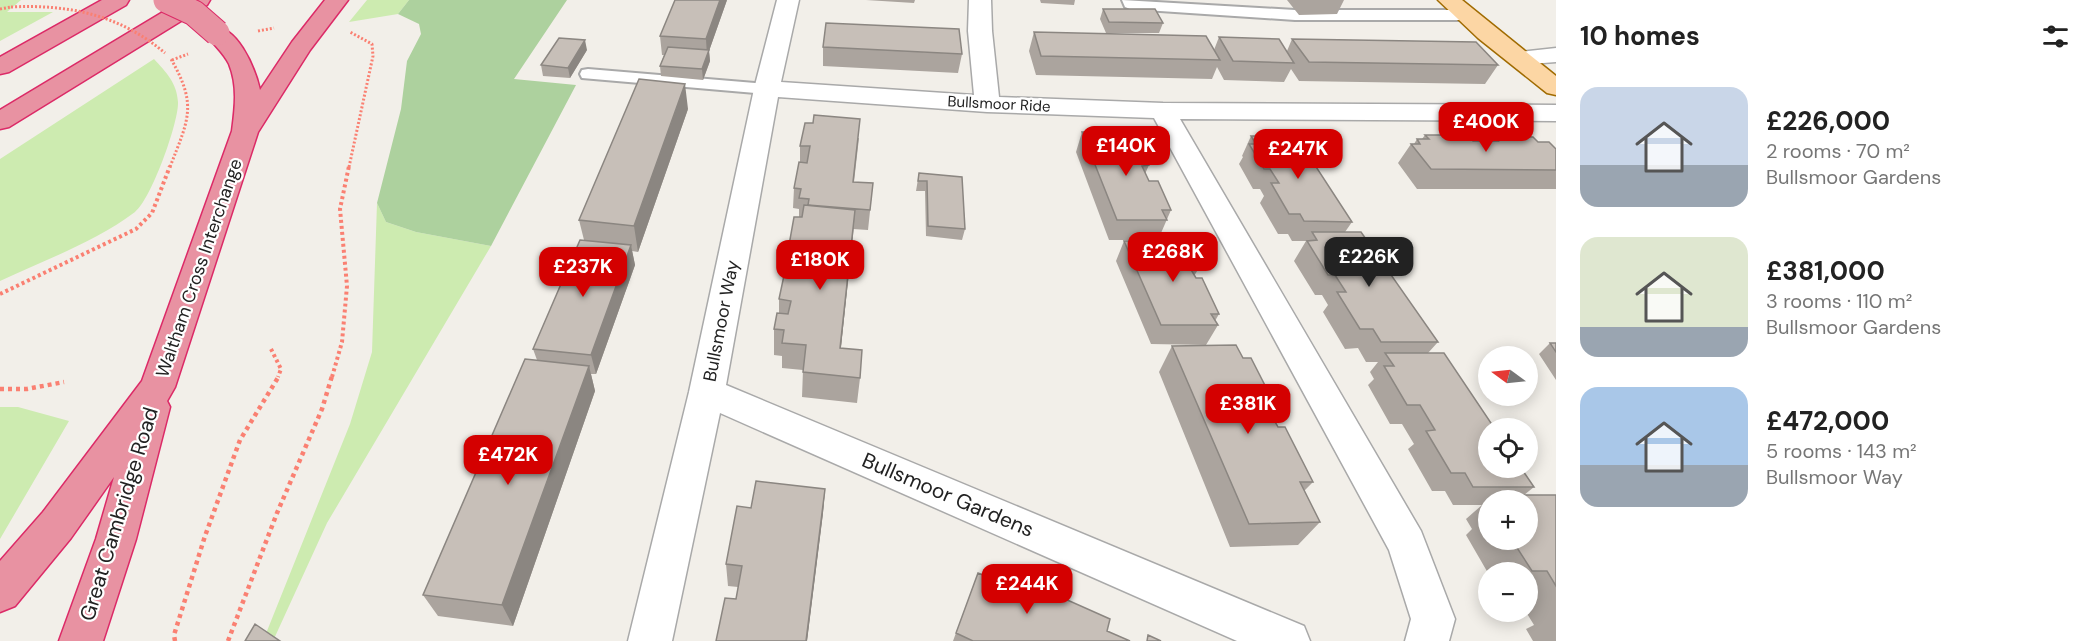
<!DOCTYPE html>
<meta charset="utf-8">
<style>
body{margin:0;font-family:"DM Sans",sans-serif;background:#f2f2f2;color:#222;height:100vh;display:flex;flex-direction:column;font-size:22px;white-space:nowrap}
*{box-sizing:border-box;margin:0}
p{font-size:20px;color:#767676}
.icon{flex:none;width:33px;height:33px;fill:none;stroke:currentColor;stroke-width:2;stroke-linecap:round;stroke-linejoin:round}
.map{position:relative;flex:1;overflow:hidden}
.sheet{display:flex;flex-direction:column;background:#fff;width:540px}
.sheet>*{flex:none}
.needle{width:39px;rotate:285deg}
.controls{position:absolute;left:1478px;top:346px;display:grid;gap:12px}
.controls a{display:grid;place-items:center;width:60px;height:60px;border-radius:50%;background:#fff;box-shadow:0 3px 15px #0003;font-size:30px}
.price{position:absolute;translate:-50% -51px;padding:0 14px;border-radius:12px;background:#d40000;color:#fff;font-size:20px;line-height:39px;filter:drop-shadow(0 2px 3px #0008)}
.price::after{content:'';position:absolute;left:50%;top:36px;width:18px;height:14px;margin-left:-9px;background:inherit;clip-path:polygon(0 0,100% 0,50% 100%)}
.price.selected{background:#222;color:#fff}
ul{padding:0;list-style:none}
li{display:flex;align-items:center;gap:18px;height:150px;padding:0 24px}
li span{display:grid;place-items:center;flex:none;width:168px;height:120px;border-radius:18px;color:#555}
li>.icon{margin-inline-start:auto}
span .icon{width:72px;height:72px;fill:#fffc;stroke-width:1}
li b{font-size:26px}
h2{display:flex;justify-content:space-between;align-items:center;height:72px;padding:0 24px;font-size:26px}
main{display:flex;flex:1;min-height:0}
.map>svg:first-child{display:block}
</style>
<main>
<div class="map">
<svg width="1556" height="641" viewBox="0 0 1556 641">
<rect width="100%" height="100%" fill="#f2efe9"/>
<path fill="#cdebb0" d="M 0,0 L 21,0 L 7,12 L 53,12 L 0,41 Z
M 367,0 L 409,0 L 398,14 L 349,22 Z
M 154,59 C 166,72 177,83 178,102 C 179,122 151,200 135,212 C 95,242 45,260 0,281 L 0,159 Z
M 377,203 L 386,222 L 416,232 L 491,246 L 327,523 L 273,641 L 263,641 L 350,424 L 372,352 Z
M 0,407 L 18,407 L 69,421 L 0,539 Z"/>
<path fill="#add19e" d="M 409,0 L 567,0 L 514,79 L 576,85 L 491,246 L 416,232 L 386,222 L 377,203 L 401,109 L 407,61 L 421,34 L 419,24 L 398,14 Z"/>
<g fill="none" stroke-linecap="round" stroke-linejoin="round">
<g stroke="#a9a9a9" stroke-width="4">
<path id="lane" d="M 1122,0 L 1295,10 L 1466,10 L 1474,15 L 1466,20 L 1295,20 L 1130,9 L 1125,7 Z
M 588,69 L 767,84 L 773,85 L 776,89 L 773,93 L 767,94 L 582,78 L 580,74 L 582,70 Z"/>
</g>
<g stroke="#a9a9a9" stroke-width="3">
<path id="street" d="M 777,0 L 799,0 L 781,82 L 974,95 L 968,31 L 969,0 L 991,0 L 992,31 L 999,97 L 1163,103 L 1556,105 L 1556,121 L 1180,119 L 1421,531 L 1455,619 L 1449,641 L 1405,641 L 1411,619 L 1389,550 L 1154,118 L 987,112 L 778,97 L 726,385 L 1304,626 L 1310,641 L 1237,641 L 720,413 L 672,641 L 628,641 L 689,392 L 754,89 Z
M 1556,48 L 1556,62 L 1519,65 L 1511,63 L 1507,58 L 1511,53 Z"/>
</g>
<g stroke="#a06b00" stroke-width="3">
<path id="primary" d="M 1438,0 L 1462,0 L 1556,76 L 1556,95 L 1547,93 L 1478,38 Z"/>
</g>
<g stroke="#dc2a67" stroke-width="3">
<path id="highway" d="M 102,0 L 129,0 L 126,5 L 9,72 L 0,74 L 0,57 Z
M 183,0 L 210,0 L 207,5 L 9,127 L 0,129 L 0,110 Z
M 325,0 L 348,0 L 310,50 L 258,132 L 175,387 L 167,401 L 170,407 L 136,539 L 103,641 L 59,641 L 96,539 L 114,477 L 71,538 L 15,606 L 0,612 L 0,561 L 43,512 L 142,381 L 232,131 C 235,108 238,86 229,64 C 224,53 212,43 205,33 L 209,28 C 236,21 255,68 260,90 L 292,42 Z"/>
</g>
<path stroke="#fa8072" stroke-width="3" stroke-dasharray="2 2" stroke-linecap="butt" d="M 0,9 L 11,7
M 258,31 L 274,28
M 172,60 L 188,54
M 170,167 C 188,120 198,106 171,59
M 349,167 L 373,56 L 372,44 L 350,32"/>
<path stroke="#fa8072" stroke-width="4" stroke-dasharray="3 3" stroke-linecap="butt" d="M 0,294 L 136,229 L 152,213 L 170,166
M 271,349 L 281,369 L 278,377
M 332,377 L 342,342 L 347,286 L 340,209 L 349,166"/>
<path stroke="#fa8072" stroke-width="4.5" stroke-dasharray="4 4" stroke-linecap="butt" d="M 0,389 L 27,389 L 64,382
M 175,641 L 174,635 L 205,536 L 240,440 L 279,376
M 228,641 L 277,513 L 322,409 L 332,376"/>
<use href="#lane" fill="#fff" fill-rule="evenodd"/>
<use href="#street" fill="#fff" fill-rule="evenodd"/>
<use href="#primary" fill="#fcd6a4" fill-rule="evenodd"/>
<use href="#highway" fill="#e892a2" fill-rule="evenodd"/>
<g stroke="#dc2a67" stroke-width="27" stroke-linecap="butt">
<path id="highway-bridge" d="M 166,0 L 194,13 L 217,33"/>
</g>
<path stroke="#fa8072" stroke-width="3" stroke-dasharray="2 2" stroke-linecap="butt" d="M 11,7 C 69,4 120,15 165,53"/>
<use href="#highway-bridge" stroke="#e892a2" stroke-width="25"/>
</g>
<path fill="#aba49e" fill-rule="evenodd" d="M 727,0 L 709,51 L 710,61 L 703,80 L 661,76 L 660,66 L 664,55 L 662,55 L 660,36 Z
M 866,0 L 915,0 L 914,3 Z
M 1040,0 L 1075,0 L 1074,5 L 1041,3 Z
M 1287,0 L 1344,0 L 1337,14 L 1299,15 Z
M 1103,9 L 1163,23 L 1159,33 L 1106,33 L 1100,19 Z
M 1034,32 L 1214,50 L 1219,37 L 1287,51 L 1292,39 L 1498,65 L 1485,84 L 1299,81 L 1291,69 L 1284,82 L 1224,80 L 1217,67 L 1212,79 L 1036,75 L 1029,51 Z
M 823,47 L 962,54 L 958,73 L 823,66 Z
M 587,50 L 570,78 L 543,76 L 541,65 Z
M 688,109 L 638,252 L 632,251 L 635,265 L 596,374 L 591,374 L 595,391 L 513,626 L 438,616 L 423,595 L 537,360 L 533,349 L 584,240 L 579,220 Z
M 1082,132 L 1133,141 L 1149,165 L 1145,174 L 1149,181 L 1171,210 L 1158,240 L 1109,240 L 1076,152 Z
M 1425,135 L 1473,141 L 1489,141 L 1493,136 L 1538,142 L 1556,149 L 1556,189 L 1417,189 L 1398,163 L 1411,144 L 1414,144 L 1417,139 L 1422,139 Z
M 1251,136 L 1352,222 L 1345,232 L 1438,342 L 1428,353 L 1534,487 L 1524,495 L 1556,495 L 1556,641 L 1533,641 L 1526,629 L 1534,625 L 1526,612 L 1527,612 L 1527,573 L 1488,573 L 1466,535 L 1472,529 L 1466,519 L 1482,505 L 1453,505 L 1445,491 L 1432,491 L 1408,449 L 1414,444 L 1402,424 L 1390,424 L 1368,385 L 1374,379 L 1370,372 L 1378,362 L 1366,362 L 1358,348 L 1345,349 L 1323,312 L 1328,305 L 1322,295 L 1315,295 L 1294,261 L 1306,241 L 1292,241 L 1288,234 L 1278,234 L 1260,203 L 1264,196 L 1260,189 L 1253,189 L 1239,164 L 1243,157 L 1242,156 ZM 1488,501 L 1527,501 L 1527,540 L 1488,540 Z
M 859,138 L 854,182 L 873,183 L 868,230 L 853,229 L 841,348 L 860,378 L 857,403 L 802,397 L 803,370 L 782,368 L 782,356 L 774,355 L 774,329 L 779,314 L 779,299 L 789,266 L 789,245 L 799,217 L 799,209 L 793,208 L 794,188 L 800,162 L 800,146 Z
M 919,173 L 962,177 L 965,229 L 962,240 L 926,236 L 925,191 L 916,191 Z
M 1124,241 L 1184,252 L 1199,268 L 1194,276 L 1219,314 L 1215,321 L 1218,325 L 1206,345 L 1151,344 L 1116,261 Z
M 1550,343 L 1556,343 L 1556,380 L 1539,354 Z
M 1172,346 L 1243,358 L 1277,409 L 1272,416 L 1278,427 L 1313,482 L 1304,491 L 1320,522 L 1298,545 L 1230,547 L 1159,372 Z
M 825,489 L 823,513 L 807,641 L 716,641 L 736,599 L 738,587 L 728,586 L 726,564 L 751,508 Z
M 1001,571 L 1028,595 L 1040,600 L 1045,590 L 1107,631 L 1130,641 L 953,641 L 978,573 L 997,580 Z"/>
<path fill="#8b8681" d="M 720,0 L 727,0 L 709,51 L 710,61 L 703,80 L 702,69 L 707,56 L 706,39 Z
M 585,40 L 587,50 L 570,78 L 568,68 Z
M 685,84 L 688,109 L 638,252 L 634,226 Z
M 855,210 L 853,236 L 838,374 L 840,348 Z
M 631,245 L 635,265 L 596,374 L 591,355 Z
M 589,366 L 595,391 L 513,626 L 502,605 Z
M 825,489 L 823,513 L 807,641 L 806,641 Z"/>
<path fill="#c7bfb8" stroke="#8b8681" stroke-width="1.5" d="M 675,0 L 720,0 L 706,39 L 660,36 Z
M 1103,9 L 1155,9 L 1163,23 L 1109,22 Z
M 826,23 L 959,29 L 962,54 L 823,47 Z
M 1034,32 L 1206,36 L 1220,60 L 1041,56 Z
M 1219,37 L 1279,39 L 1294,63 L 1233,61 Z
M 559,38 L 585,40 L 568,68 L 541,65 Z
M 1292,39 L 1476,42 L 1498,65 L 1309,62 Z
M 668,47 L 709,50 L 702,69 L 660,66 Z
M 639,79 L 685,84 L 634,226 L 579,220 Z
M 814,115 L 860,119 L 853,182 L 873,183 L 870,210 L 808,205 L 809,199 L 799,198 L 801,189 L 794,188 L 799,162 L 807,163 L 810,146 L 800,146 L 805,123 L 813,123 Z
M 1082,132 L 1129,132 L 1133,141 L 1138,141 L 1149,165 L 1142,166 L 1149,181 L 1158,181 L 1171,210 L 1162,210 L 1167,220 L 1117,220 Z
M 1425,135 L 1468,135 L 1473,141 L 1498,141 L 1493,136 L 1533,137 L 1538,142 L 1549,142 L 1556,149 L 1556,170 L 1431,169 L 1411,144 L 1420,144 L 1417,139 L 1429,139 Z
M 1251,136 L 1296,136 L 1352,222 L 1304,221 L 1300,214 L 1289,214 L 1271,183 L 1279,183 L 1270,169 L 1264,169 L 1249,144 L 1256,144 Z
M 919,173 L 962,177 L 965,229 L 928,226 L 927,181 L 918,181 Z
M 804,205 L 855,210 L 840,348 L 862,350 L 860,378 L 803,372 L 806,345 L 782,343 L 784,330 L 774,329 L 777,313 L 788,314 L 791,301 L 779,299 L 786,266 L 795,267 L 799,245 L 789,245 L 794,217 L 802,217 Z
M 1312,232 L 1361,232 L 1438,342 L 1381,342 L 1373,329 L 1360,329 L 1337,292 L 1346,292 L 1335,275 L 1328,275 L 1307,241 L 1317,240 Z
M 580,240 L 631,245 L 591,355 L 533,349 Z
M 1124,241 L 1179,241 L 1184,252 L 1192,253 L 1199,268 L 1190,268 L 1196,278 L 1202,278 L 1219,314 L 1211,314 L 1218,325 L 1161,325 Z
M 1550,343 L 1556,343 L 1556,352 Z
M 1236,345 L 1243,358 L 1251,358 L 1277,409 L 1268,409 L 1278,427 L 1285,427 L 1313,482 L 1300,482 L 1320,522 L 1249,524 L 1172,346 Z
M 1385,353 L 1444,353 L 1495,429 L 1488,429 L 1488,468 L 1521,468 L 1534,487 L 1473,487 L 1465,473 L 1451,473 L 1426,431 L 1435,430 L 1420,405 L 1407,405 L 1384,366 L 1394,366 Z
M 525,359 L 589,366 L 502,605 L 423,595 Z
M 756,481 L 825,489 L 806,641 L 716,641 L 725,598 L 736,599 L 742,566 L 726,564 L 737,506 L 751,508 Z
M 1494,495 L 1556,495 L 1556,586 L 1547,571 L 1532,571 L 1512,540 L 1527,540 L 1527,501 L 1498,501 Z
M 1001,571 L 1031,584 L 1028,595 L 1042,601 L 1045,590 L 1110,619 L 1107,631 L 1130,641 L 973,641 L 956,633 L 978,573 L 998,581 Z
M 255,624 L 280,641 L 245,641 Z
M 1148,635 L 1161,641 L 1147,641 Z"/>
<g text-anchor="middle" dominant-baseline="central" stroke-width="4.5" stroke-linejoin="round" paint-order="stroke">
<g font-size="15" fill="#222" stroke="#fff">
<text transform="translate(999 104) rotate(3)">Bullsmoor Ride</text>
</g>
<g font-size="18" fill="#222" stroke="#fff">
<text transform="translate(199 268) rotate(-71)">Waltham Cross Interchange</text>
<text transform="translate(721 321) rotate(-79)">Bullsmoor Way</text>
</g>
<g font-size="21" fill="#222" stroke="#fff">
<text transform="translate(948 495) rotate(23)">Bullsmoor Gardens</text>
<text transform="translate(119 514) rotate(-73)">Great Cambridge Road</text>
</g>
</g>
</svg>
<div class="controls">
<a><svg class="needle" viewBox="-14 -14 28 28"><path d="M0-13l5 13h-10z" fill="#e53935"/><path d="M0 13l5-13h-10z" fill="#767676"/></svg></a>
<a><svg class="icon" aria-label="locate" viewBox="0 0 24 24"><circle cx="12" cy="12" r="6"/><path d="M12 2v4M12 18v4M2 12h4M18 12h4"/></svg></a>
<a>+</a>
<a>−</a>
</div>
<b class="price" style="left:1486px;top:153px">£400K</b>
<b class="price" style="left:1126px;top:177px">£140K</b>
<b class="price" style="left:1298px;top:180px">£247K</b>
<b class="price" style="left:1173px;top:283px">£268K</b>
<b class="price selected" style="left:1369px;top:288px">£226K</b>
<b class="price" style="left:820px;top:291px">£180K</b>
<b class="price" style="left:583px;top:298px">£237K</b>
<b class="price" style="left:1248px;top:435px">£381K</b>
<b class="price" style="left:508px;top:486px">£472K</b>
<b class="price" style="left:1027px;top:615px">£244K</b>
</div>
<section class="sheet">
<h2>10 homes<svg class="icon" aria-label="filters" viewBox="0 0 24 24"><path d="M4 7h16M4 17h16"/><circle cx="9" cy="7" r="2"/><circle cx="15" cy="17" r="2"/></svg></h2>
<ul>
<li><span style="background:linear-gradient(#c9d6e8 65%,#9aa5b1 0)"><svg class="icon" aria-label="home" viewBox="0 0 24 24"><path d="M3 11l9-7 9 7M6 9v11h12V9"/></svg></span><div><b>£226,000</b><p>2 rooms · 70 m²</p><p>Bullsmoor Gardens</p></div></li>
<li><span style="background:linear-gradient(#dfe7d0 75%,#9aa5b1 0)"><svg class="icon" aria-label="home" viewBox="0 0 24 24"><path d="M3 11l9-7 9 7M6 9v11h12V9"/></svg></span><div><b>£381,000</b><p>3 rooms · 110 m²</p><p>Bullsmoor Gardens</p></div></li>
<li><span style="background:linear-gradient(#a9c7e8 65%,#9aa5b1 0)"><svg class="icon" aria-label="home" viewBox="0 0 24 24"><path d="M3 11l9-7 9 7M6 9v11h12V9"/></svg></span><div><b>£472,000</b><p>5 rooms · 143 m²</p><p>Bullsmoor Way</p></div></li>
</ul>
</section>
</main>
